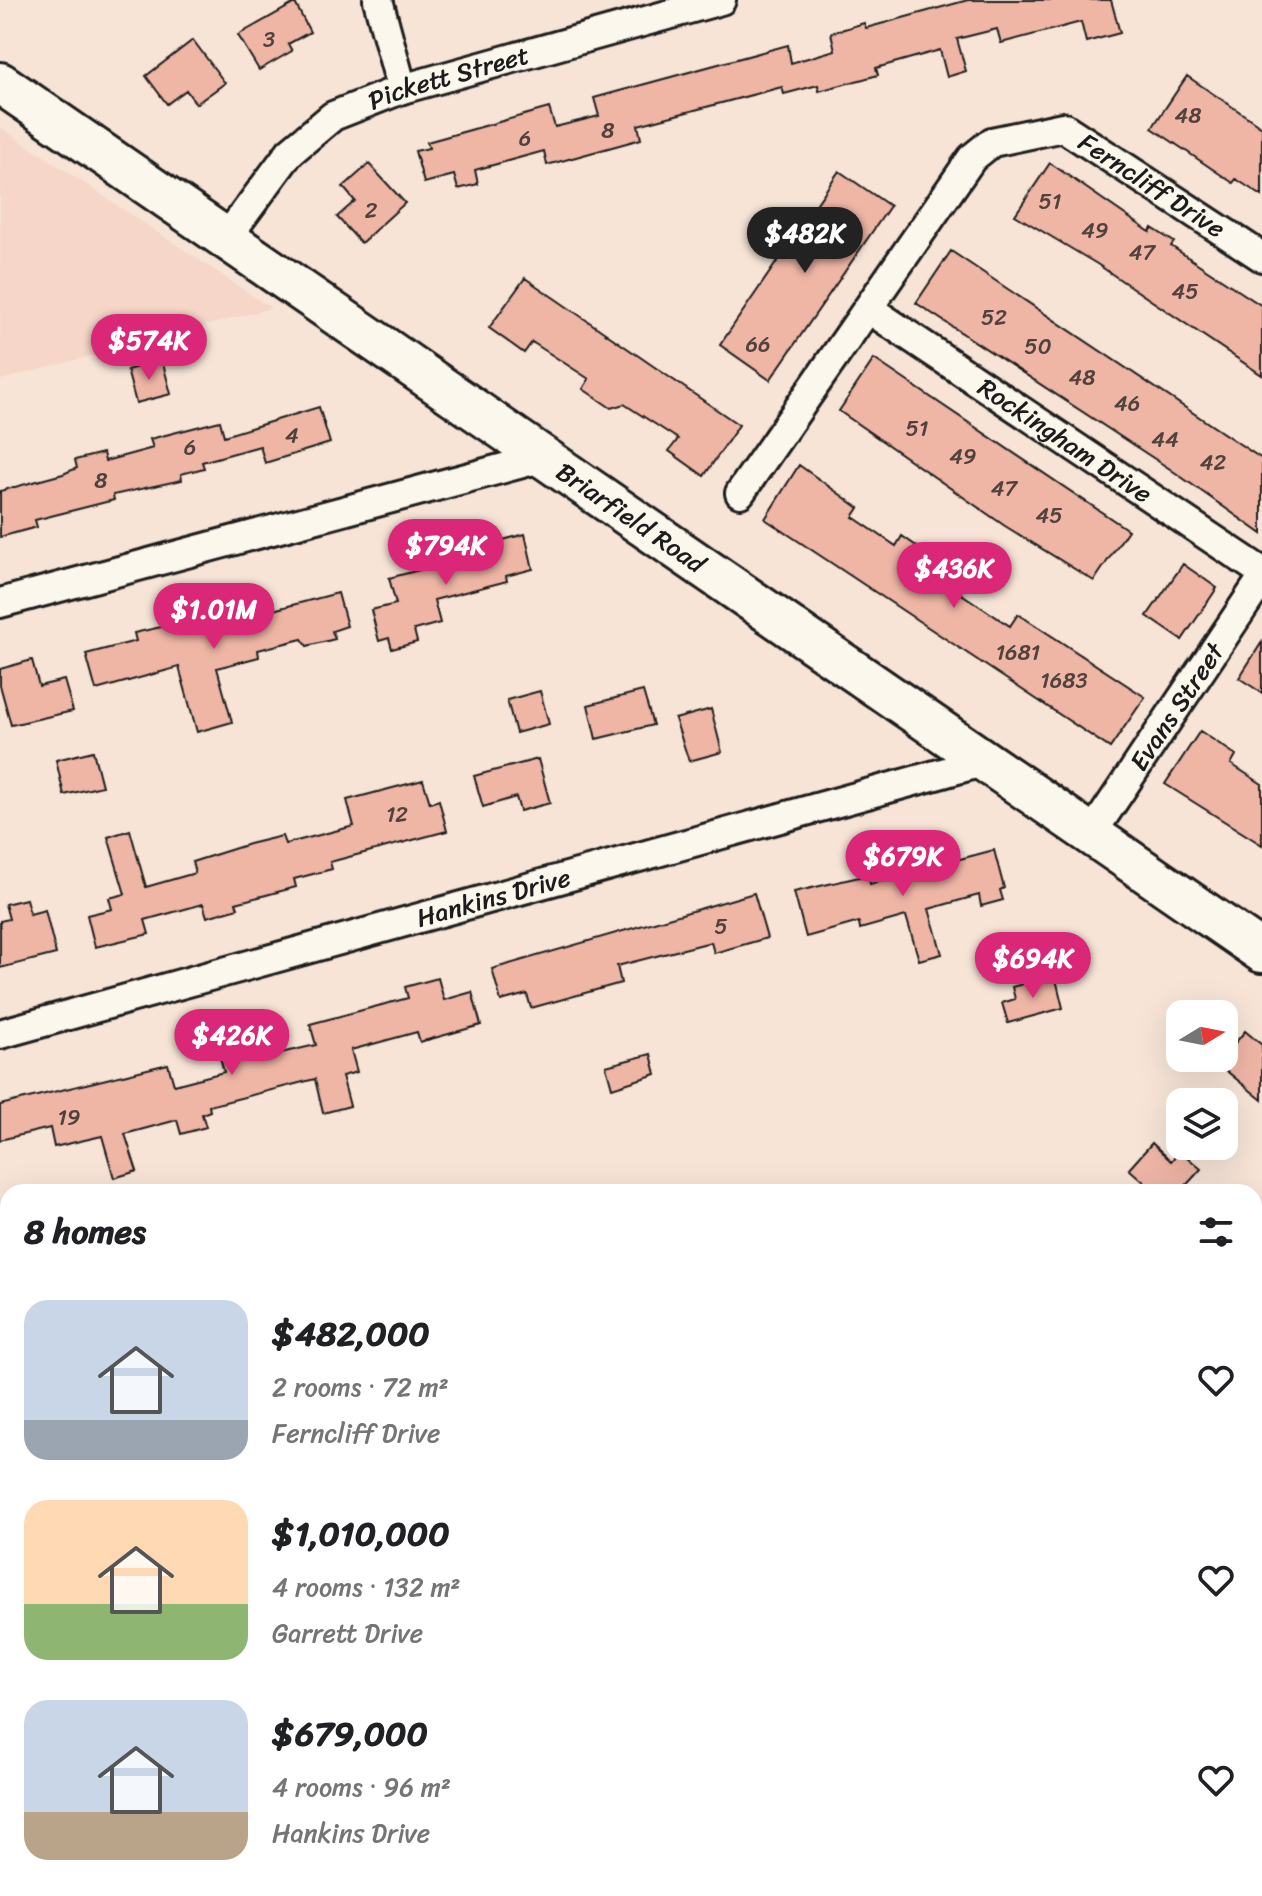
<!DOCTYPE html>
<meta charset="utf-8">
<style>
body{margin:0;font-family:Sriracha,sans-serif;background:#f2f2f2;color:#202124;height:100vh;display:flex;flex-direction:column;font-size:30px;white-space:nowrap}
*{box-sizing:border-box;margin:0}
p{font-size:26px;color:#757577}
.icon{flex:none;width:44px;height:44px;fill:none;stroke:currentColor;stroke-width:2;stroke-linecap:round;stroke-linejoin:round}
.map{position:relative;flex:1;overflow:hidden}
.drawer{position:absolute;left:0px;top:1184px;width:1262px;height:712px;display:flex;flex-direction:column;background:#fff;border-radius:24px 24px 0 0;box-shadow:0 8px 32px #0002}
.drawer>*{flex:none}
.needle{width:52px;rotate:80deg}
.controls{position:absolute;left:1166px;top:1000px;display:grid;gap:16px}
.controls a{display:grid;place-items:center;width:72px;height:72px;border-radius:16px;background:#fff;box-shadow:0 8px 32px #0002;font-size:40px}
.price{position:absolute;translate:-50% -68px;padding:0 18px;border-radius:28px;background:#db2777;color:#fff;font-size:26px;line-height:52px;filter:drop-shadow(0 2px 4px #0008)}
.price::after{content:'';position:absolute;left:50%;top:48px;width:24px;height:18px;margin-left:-12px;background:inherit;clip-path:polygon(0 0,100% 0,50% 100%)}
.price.on{background:#222;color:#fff}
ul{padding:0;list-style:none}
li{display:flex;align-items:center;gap:24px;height:200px;padding:0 24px}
li span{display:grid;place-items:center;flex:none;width:224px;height:160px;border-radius:24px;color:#555}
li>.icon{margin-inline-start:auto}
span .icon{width:96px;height:96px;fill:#fffc;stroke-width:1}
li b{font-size:34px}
h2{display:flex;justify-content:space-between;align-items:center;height:96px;padding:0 24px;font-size:34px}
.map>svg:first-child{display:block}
</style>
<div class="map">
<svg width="1262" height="1896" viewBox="0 0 1262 1896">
<rect width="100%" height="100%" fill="#f7e4d7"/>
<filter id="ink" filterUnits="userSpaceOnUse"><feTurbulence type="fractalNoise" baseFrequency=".0125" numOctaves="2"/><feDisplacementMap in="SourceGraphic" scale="16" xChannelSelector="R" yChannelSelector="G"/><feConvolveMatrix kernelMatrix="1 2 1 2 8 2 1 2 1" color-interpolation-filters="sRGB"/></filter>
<g filter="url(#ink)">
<path fill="#f5d6c8" d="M 0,127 L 271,308 L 0,380 Z"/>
<path fill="#efb6a6" stroke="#1c1c1c" stroke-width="2" d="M 968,0 L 1111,0 L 1120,33 L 1086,42 L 1081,22 L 1001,43 L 997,29 L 957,39 L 966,71 L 947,77 L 940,50 L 876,68 L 878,75 L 819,91 L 818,85 L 784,94 L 782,87 L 638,125 L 641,139 L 547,165 L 544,151 L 475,170 L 478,184 L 458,189 L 454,175 L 424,183 L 415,151 L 429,148 L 427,142 L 549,108 L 555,127 L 599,116 L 594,98 L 788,45 L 791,63 L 835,50 L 831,33 L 864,23 L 866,28 Z
M 295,3 L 310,32 L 288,44 L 292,51 L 259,70 L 238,35 Z
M 193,40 L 225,83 L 196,104 L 186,90 L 167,104 L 146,76 Z
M 1187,76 L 1262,127 L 1262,196 L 1236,179 L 1233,183 L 1152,128 Z
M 1050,163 L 1150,232 L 1152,228 L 1174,242 L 1171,246 L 1262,306 L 1262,375 L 1097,264 L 1015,215 Z
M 369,164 L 405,203 L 361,243 L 337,217 L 355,201 L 343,187 Z
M 839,171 L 890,206 L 770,380 L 720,345 Z
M 951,251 L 1262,459 L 1262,534 L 1170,469 L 916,303 Z
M 525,278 L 739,425 L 704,476 L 669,451 L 678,439 L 624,404 L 611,408 L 583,389 L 589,379 L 532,342 L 524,353 L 489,328 Z
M 874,359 L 1128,530 L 1094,581 L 1005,526 L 839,411 Z
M 162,360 L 171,394 L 136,403 L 127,370 Z
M 319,407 L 330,443 L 265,463 L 260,446 L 202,462 L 204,468 L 181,474 L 182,480 L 113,495 L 114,500 L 35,520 L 37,527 L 0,537 L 0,491 L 63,474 L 77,468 L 75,460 L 103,453 L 105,461 L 153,448 L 150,439 L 220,421 L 224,436 Z
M 799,465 L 859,508 L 853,517 L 896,546 L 902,536 L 946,567 L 940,575 L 959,588 L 957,591 L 1010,626 L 1018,614 L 1145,697 L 1110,748 L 765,519 Z
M 525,534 L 533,569 L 506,576 L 507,581 L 434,600 L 440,623 L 414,630 L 417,642 L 392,649 L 389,638 L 379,641 L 371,610 L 396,604 L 389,578 L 461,559 L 459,552 Z
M 1183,564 L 1217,588 L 1182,640 L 1147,616 Z
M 338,593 L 347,626 L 332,631 L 335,639 L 307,646 L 302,639 L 258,650 L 259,657 L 217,668 L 232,722 L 197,732 L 179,667 L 96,690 L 86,654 L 136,641 L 134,633 L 211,616 L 213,622 L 249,613 L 250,616 Z
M 1262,642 L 1262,693 L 1239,678 Z
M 32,660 L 39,686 L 64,680 L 73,711 L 11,725 L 0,685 L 0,669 Z
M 540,691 L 549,724 L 516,733 L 507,700 Z
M 643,691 L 653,725 L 596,739 L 588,705 Z
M 711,709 L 722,752 L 689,761 L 675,719 Z
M 1200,731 L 1236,755 L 1231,764 L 1262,784 L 1262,845 L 1165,784 Z
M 93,751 L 102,786 L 64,795 L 56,760 Z
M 538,759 L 550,803 L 520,811 L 516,797 L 483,807 L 474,776 Z
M 423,780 L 430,803 L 439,800 L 447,831 L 330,862 L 332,869 L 294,879 L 296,887 L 236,903 L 238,908 L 207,917 L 203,904 L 145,920 L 149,934 L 95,947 L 87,915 L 112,909 L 109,898 L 125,894 L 108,837 L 130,830 L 146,887 L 195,873 L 192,862 L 249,844 L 282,836 L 285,844 L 354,826 L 347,800 Z
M 994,850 L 1004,888 L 1000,890 L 1003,900 L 981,906 L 979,895 L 929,909 L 942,954 L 919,960 L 906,916 L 860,929 L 859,922 L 806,937 L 794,892 L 868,875 L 870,884 L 925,869 L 923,861 L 953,853 L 956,860 Z
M 754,893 L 767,938 L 714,953 L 711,942 L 617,966 L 621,983 L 531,1008 L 527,994 L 501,1001 L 492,969 Z
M 26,899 L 30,914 L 45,910 L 56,954 L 0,968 L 0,921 L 9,919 L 5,904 Z
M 1055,975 L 1063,1008 L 1008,1023 L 1002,1003 L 1015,999 L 1012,987 Z
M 438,978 L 444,1000 L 472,992 L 481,1025 L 420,1042 L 417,1032 L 351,1050 L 357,1072 L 342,1076 L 350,1106 L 323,1113 L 315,1079 L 209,1106 L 210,1111 L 202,1114 L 206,1127 L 181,1134 L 177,1120 L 125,1134 L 137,1171 L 114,1178 L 102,1136 L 54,1147 L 50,1128 L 0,1140 L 0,1105 L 168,1064 L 174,1085 L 224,1072 L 218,1050 L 241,1044 L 245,1061 L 316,1045 L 310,1024 L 408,998 L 405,987 Z
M 1245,1031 L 1262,1045 L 1262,1100 L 1218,1064 Z
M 651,1054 L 656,1074 L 612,1088 L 606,1066 Z
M 1152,1143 L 1171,1161 L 1180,1151 L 1201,1169 L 1180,1192 L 1155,1192 L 1129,1169 Z"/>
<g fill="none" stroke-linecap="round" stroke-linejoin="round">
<g stroke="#1c1c1c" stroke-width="34">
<g id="minor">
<path d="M 378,0 L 402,89"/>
<path id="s1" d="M 227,237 L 290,152 L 333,116 L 402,89 L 721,0"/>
<path id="s2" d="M 869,309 L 1262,572"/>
<path id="s3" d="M 740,493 L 972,158 L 992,142 L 1063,127 L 1262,257"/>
<path d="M 0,603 L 541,458"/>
<path id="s4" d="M 1092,833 L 1262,579"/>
<path id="s5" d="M 0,1034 L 986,761"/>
<path d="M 0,1466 L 8,1464"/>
<path d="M 1254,1550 L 1262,1548"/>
<path d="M 0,1871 L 8,1869"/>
</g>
</g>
<g stroke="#1c1c1c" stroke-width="46">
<g id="secondary">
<path id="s6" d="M 0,83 L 1262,952"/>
</g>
</g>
<use href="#minor" stroke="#fbf7ec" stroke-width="28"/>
<use href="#secondary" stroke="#fbf7ec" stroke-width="40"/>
</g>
</g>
<g text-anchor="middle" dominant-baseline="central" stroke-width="6" stroke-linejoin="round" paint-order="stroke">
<g font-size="22" fill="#51423e">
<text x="269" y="39">3</text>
<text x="1188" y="115">48</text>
<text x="608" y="130">8</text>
<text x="525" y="138">6</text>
<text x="1050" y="201">51</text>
<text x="371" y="210">2</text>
<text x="1095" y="230">49</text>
<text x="1142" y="252">47</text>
<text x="1185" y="291">45</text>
<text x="994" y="317">52</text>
<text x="758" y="344">66</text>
<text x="1038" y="346">50</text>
<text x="1082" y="377">48</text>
<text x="1127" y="403">46</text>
<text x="917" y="428">51</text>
<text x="292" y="435">4</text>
<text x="1165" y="439">44</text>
<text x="190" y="447">6</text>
<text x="963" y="456">49</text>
<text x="1213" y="462">42</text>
<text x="101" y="480">8</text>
<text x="1004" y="488">47</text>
<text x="1049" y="515">45</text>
<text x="1018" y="652">1681</text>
<text x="1064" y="680">1683</text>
<text x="397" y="814">12</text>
<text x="721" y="926">5</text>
<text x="69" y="1117">19</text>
</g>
<g font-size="26" fill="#1c1c1c" stroke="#fbf7ec">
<text stroke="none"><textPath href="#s1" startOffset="284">Pickett Street</textPath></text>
<text stroke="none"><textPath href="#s3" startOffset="612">Ferncliff Drive</textPath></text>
<text stroke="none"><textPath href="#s2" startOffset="236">Rockingham Drive</textPath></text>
<text stroke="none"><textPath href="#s6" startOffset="766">Briarfield Road</textPath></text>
<text stroke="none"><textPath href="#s4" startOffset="152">Evans Street</textPath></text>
<text stroke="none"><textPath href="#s5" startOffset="512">Hankins Drive</textPath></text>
</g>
</g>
</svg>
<div class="controls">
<a><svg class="needle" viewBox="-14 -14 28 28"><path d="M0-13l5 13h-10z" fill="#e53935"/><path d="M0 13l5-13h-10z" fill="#757577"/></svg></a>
<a><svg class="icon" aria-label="layers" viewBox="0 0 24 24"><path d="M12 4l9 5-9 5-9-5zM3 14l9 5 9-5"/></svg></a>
</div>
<b class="price on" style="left:805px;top:275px">$482K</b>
<b class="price" style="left:149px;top:382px">$574K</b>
<b class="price" style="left:446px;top:587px">$794K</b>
<b class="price" style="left:954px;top:610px">$436K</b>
<b class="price" style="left:214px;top:651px">$1.01M</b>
<b class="price" style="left:903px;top:898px">$679K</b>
<b class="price" style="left:1033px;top:1000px">$694K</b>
<b class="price" style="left:232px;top:1077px">$426K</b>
<section class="drawer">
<h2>8 homes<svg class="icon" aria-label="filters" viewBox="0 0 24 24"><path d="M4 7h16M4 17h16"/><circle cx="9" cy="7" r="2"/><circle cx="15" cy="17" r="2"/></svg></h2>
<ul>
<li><span style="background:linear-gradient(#c9d6e8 75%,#9aa5b1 0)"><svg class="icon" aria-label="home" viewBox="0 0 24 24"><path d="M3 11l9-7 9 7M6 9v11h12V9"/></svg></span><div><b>$482,000</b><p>2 rooms · 72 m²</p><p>Ferncliff Drive</p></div><svg class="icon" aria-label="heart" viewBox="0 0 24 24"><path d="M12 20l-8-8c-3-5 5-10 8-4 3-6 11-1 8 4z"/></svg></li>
<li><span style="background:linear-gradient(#ffd9b3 65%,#8fb573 0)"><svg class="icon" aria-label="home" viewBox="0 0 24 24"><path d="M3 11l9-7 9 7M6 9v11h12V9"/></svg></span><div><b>$1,010,000</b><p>4 rooms · 132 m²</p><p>Garrett Drive</p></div><svg class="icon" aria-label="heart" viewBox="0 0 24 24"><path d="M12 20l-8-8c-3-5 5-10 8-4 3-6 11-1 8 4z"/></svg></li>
<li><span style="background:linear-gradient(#c9d6e8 70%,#b9a48a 0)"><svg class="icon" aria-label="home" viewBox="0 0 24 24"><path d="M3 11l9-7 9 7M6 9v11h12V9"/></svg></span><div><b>$679,000</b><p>4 rooms · 96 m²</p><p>Hankins Drive</p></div><svg class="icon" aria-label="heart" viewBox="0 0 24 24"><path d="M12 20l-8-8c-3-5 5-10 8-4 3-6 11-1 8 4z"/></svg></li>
</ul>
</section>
</div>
